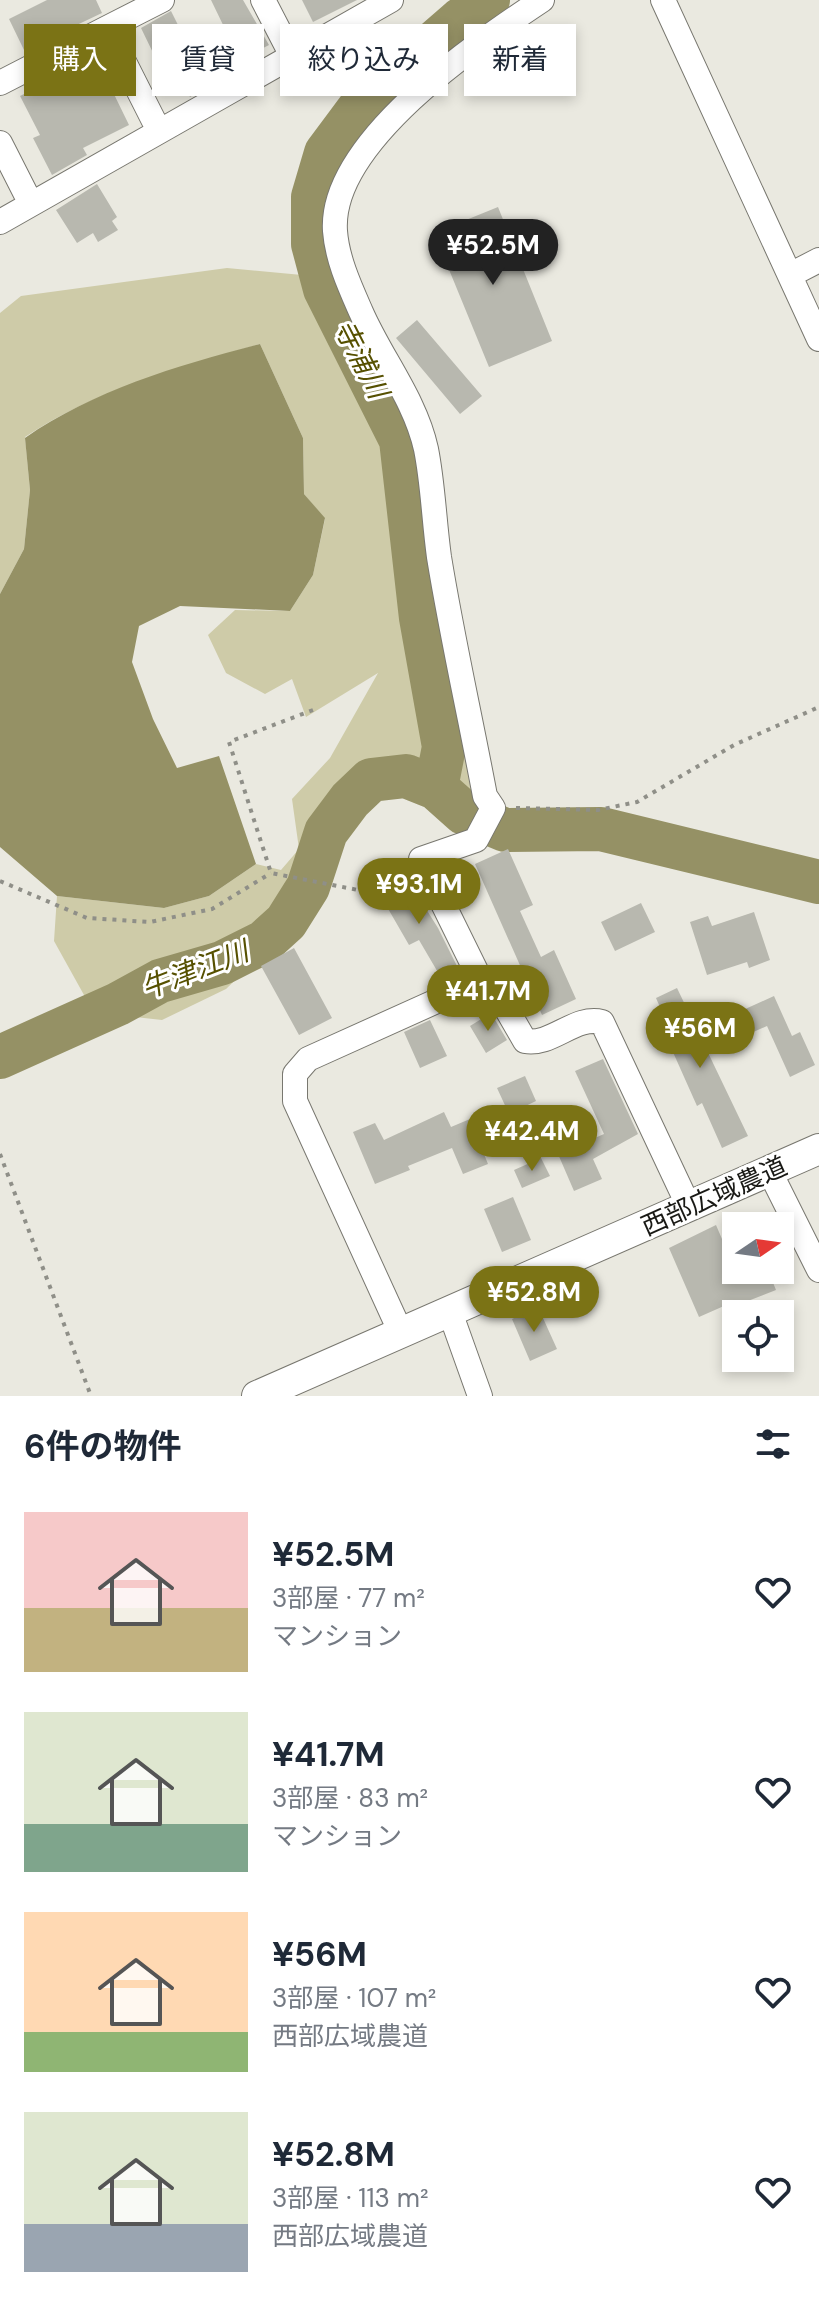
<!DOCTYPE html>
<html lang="ja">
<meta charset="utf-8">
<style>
body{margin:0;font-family:"DM Sans","Noto Sans JP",sans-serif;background:#f2f2f3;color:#1f2937;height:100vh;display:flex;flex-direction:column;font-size:30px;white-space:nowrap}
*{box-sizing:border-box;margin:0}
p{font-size:26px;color:#747a83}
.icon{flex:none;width:44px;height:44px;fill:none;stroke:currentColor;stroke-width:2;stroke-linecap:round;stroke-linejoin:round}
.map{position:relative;height:1396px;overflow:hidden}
.sheet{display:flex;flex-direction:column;background:#fff;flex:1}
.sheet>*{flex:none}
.hud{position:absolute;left:24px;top:24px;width:772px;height:72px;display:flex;gap:16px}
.needle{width:52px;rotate:77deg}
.tools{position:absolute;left:722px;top:1212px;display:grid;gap:16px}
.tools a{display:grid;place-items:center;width:72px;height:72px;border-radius:0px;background:#fff;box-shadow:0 4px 12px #0003;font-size:40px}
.price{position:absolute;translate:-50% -68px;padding:0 18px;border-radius:28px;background:#7b7315;color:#fff;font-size:26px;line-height:52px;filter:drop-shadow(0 2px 4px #0008)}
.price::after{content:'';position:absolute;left:50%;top:48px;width:24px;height:18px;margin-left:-12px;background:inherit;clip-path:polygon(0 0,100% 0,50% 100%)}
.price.on{background:#222;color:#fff}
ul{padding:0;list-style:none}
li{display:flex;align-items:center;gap:24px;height:200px;padding:0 24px}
li span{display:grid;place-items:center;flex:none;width:224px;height:160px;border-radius:0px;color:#555}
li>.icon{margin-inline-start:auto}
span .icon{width:96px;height:96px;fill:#fffc;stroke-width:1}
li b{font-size:34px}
h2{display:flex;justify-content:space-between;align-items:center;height:96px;padding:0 24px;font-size:34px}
.pill{padding:0 28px;border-radius:0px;background:#fff;box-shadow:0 4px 12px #0003;font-size:28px;line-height:72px}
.pill.on{background:#7b7315;color:#fff}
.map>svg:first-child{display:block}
</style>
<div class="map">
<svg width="819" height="1396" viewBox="0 0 819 1396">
<rect width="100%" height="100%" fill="#eae9e0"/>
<path fill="#cecba8" d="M 227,268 L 334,278 L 386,372 L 415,441 L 422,529 L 478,797 L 475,818 L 449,822 L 415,793 L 371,798 L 325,861 L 302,916 L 226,989 L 162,1020 L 135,1017 L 84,995 L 54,941 L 57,896 L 164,908 L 209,896 L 256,864 L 281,870 L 299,849 L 292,799 L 330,758 L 378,673 L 306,717 L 292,679 L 265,694 L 226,673 L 208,635 L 235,610 L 290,611 L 313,575 L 325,519 L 304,494 L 303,438 L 260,344 C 179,367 95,390 25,437 L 30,490 L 24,549 L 0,594 L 0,313 L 21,296 Z"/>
<path fill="#959165" d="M 260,344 L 303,438 L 304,494 L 325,518 L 313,575 L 290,611 L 180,606 L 139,626 L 132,662 L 153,719 L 177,768 L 219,756 L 256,864 L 209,896 L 164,908 L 57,896 L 0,847 L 0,594 L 24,549 L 30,490 L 25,438 C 94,390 179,365 260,344 Z"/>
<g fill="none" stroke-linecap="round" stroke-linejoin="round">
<path stroke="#959165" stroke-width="44" d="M 436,788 L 444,747 L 421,618 L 401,440 L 325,289 L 313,244 L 313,197 L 326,153 L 361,106 L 460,20 L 488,0
M 0,1057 L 118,1004 L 160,981 L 222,963 L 264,942 L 286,922 L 308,887 L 326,832 L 350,800 L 371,780 L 406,776 L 436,788 L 464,813 L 505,830 L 601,829 L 819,882"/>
</g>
<path fill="#b8b8af" d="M 47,0 L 96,0 L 102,13 L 24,50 L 9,19 Z
M 211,0 L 243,0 L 269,45 L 210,75 L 214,83 L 190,97 L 169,55 L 157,61 L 141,28 L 171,11 L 190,49 L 226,31 Z
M 302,0 L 357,0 L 313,22 Z
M 98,50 L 115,84 L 110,86 L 129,125 L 83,148 L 87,155 L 52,175 L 33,138 L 40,135 L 20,96 L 70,71 L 68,65 Z
M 97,184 L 117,217 L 112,221 L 118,230 L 98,242 L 93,233 L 77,243 L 56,210 Z
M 498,207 L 552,341 L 489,367 L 434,233 Z
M 417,320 L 482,396 L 460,414 L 396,338 Z
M 508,849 L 533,905 L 520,911 L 541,957 L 554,950 L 576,999 L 542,1015 L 475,864 Z
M 406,877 L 438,928 L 460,972 L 443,981 L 419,940 L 409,945 L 379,893 Z
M 641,903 L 655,932 L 615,951 L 601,922 Z
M 754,912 L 770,960 L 749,968 L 747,962 L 707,975 L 690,922 L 708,916 L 712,926 Z
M 294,948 L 332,1018 L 299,1035 L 261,966 Z
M 677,988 L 748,1136 L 722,1148 L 702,1103 L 697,1106 L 664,1032 L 670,1030 L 656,998 Z
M 774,996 L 792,1036 L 800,1032 L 815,1065 L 790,1077 L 767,1026 L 742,1037 L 732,1015 Z
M 491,1013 L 507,1040 L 486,1053 L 470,1026 Z
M 430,1020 L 447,1056 L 420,1068 L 404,1032 Z
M 603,1059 L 638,1134 L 593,1159 L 602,1179 L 574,1191 L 558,1154 L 604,1134 L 575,1071 Z
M 525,1076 L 536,1101 L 509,1114 L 497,1088 Z
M 444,1112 L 451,1127 L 470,1119 L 488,1164 L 463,1174 L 452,1148 L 408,1166 L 410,1170 L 375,1184 L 353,1132 L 375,1123 L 384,1140 Z
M 541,1158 L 550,1176 L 522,1188 L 514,1170 Z
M 513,1197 L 531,1240 L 502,1252 L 484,1209 Z
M 716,1225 L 740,1281 L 768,1270 L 776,1290 L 735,1306 L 733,1302 L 699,1317 L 669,1248 Z
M 538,1307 L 557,1349 L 530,1361 L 512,1319 Z"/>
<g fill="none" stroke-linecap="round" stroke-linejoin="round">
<g stroke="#78776f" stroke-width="26">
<path id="minor" d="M 263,0 L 292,56
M 542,0 C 476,44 329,143 335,231 C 337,259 350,287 361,312 C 381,358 415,399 426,449 C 433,484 434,521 439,557 C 452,637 470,716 485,796 L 493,808 L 476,840 L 421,859 L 481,981 L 495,989 L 525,1041 C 552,1046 575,1015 602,1022 L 689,1207
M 663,0 L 819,339
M 0,83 L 107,28
M 159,131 L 107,28 L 162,0
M 0,143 L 31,204
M 0,222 L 391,0
M 790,275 L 819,260
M 770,1172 L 819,1270
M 450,1312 L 480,1396
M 401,1333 L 295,1101 L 295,1074 L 308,1059 L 481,981"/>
</g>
<g stroke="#78776f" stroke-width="32">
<path id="tertiary" d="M 257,1396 L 819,1149"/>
</g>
<path stroke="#8f8f88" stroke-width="4" stroke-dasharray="4 6" stroke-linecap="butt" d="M 313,710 L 229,742 L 271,873 L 358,890 L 401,869
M 516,808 L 598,810 L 637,802 L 734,745 L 819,707
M 0,881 L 87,918 L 150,922 L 212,909 L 271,873
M 0,1154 L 91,1396"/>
<use href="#minor" stroke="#fff" stroke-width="24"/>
<use href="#tertiary" stroke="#fff" stroke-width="30"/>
</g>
<g text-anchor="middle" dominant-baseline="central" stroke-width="6" stroke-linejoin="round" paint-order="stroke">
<g font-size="26" fill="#191915" stroke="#fff">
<text transform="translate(714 1196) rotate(-24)">西部広域農道</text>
</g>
<g font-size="28" font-style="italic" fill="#565000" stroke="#fff">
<text transform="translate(361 359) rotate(63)">寺浦川</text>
<text transform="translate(195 970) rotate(-21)">牛津江川</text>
</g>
</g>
</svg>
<div class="tools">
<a><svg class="needle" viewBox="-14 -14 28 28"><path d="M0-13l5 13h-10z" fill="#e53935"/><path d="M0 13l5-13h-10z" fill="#747a83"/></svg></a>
<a><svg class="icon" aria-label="locate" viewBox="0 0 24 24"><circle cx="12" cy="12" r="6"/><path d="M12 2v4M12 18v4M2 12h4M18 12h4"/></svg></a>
</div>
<b class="price on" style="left:493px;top:287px">¥52.5M</b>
<b class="price" style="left:419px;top:926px">¥93.1M</b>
<b class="price" style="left:488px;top:1033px">¥41.7M</b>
<b class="price" style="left:700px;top:1070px">¥56M</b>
<b class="price" style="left:532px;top:1173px">¥42.4M</b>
<b class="price" style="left:534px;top:1334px">¥52.8M</b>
<div class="hud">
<a class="pill on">購入</a>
<a class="pill">賃貸</a>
<a class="pill">絞り込み</a>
<a class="pill">新着</a>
</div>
</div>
<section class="sheet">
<h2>6件の物件<svg class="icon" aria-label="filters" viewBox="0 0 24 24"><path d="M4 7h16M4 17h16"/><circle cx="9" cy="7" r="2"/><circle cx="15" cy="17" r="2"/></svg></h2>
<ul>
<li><span style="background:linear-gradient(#f6c9c9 60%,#c2b280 0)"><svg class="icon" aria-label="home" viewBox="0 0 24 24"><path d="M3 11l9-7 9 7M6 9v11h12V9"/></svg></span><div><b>¥52.5M</b><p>3部屋 · 77 m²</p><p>マンション</p></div><svg class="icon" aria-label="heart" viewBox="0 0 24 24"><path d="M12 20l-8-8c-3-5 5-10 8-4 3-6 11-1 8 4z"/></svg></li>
<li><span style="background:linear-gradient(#dfe7d0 70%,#7fa58c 0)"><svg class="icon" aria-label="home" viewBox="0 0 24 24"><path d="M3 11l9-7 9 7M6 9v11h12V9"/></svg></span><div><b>¥41.7M</b><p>3部屋 · 83 m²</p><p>マンション</p></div><svg class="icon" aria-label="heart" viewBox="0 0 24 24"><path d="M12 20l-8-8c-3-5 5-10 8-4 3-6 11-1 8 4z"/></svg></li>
<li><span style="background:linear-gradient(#ffd9b3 75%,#8fb573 0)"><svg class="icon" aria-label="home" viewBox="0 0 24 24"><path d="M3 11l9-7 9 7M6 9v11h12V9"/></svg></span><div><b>¥56M</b><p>3部屋 · 107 m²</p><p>西部広域農道</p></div><svg class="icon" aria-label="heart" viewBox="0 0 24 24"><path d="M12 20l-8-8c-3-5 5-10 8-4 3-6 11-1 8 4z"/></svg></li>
<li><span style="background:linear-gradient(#dfe7d0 70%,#9aa5b1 0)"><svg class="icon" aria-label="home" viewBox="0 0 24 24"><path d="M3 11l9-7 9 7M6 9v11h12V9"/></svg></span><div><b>¥52.8M</b><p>3部屋 · 113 m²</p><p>西部広域農道</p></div><svg class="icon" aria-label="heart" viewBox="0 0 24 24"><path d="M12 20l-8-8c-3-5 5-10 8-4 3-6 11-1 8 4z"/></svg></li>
</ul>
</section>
